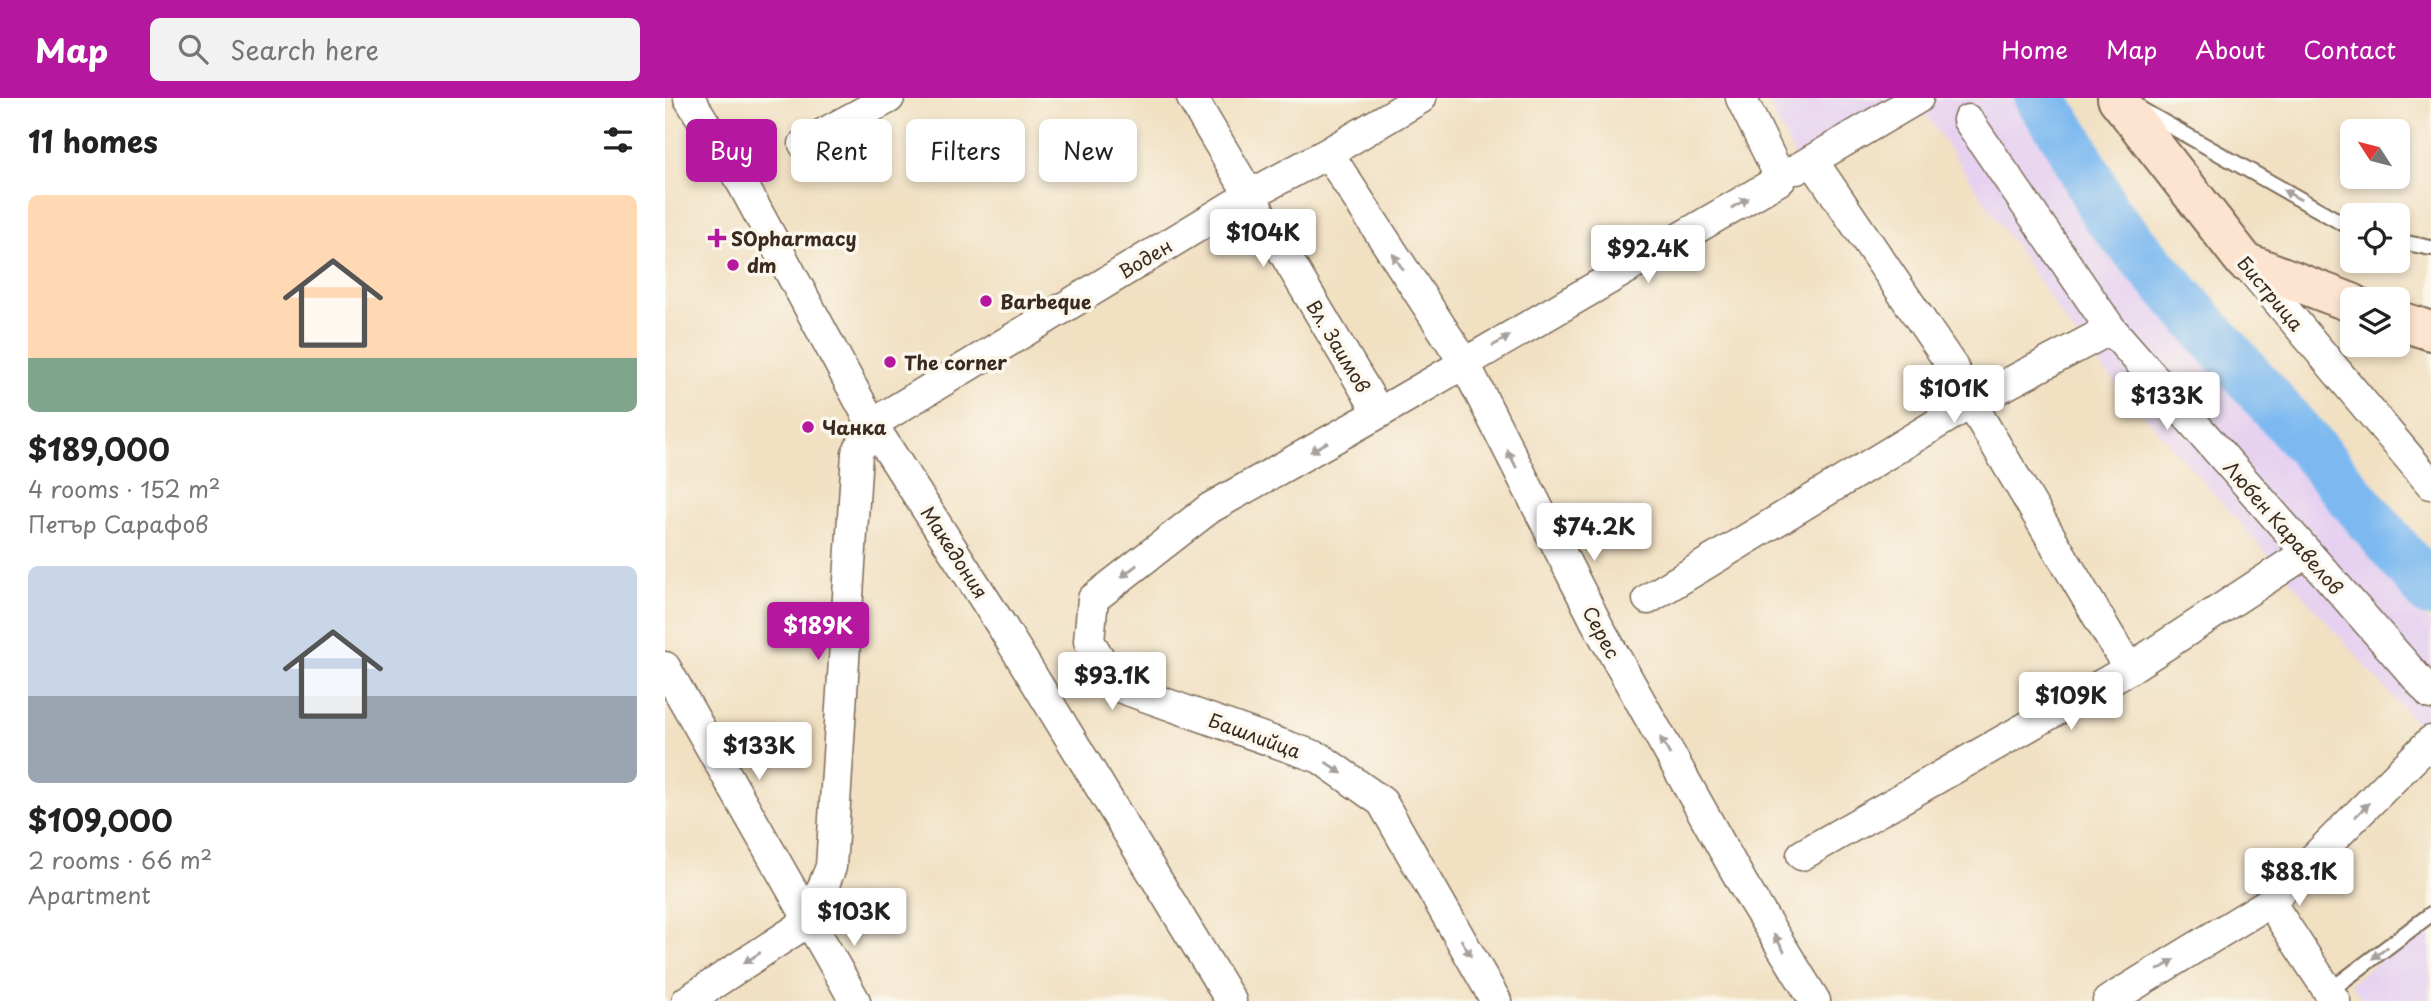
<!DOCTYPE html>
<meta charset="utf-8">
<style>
body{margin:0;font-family:"Playpen Sans",sans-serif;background:#f2f2f2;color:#222;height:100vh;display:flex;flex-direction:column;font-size:26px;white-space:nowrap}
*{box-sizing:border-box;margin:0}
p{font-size:23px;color:#767676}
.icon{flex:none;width:38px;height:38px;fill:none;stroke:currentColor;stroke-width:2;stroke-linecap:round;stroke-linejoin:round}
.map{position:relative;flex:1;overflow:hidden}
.side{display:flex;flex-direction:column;background:#fff;width:665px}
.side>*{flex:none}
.banner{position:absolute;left:21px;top:21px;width:665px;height:63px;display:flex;gap:14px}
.needle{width:46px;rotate:306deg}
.buttons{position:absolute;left:1675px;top:21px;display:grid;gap:14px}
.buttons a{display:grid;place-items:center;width:70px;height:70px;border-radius:10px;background:#fff;box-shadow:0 4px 10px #0003;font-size:35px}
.price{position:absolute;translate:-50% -60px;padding:0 16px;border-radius:7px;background:#fff;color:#222;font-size:23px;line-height:46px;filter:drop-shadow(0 2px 4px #0008)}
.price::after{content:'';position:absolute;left:50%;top:42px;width:21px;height:16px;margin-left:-10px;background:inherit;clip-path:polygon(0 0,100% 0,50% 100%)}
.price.selected{background:#b5179e;color:#fff}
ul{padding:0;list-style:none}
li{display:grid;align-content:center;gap:14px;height:371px;padding:0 28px}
li span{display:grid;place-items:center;height:217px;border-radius:10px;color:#555}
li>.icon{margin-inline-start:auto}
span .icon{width:126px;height:126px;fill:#fffc;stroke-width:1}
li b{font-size:30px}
h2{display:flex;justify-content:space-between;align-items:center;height:84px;padding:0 28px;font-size:30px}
.tag{padding:0 24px;border-radius:10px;background:#fff;box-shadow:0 4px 10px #0003;font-size:24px;line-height:63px}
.tag.selected{background:#b5179e;color:#fff}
header{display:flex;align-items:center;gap:42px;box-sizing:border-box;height:98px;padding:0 35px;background:#b5179e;color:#fff}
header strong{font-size:33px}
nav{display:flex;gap:38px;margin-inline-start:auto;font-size:24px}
.search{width:490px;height:63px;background:#f2f2f2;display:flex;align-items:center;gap:18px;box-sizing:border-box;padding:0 24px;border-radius:10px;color:#767676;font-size:26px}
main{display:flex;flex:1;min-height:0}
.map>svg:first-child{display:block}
</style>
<header>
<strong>Map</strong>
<div class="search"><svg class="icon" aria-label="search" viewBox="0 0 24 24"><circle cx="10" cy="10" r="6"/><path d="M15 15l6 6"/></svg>Search here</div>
<nav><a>Home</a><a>Map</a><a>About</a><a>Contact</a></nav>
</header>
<main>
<section class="side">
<h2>11 homes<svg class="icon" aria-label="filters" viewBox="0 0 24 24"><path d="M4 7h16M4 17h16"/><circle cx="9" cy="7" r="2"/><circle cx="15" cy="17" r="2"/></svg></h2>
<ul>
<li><span style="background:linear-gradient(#ffd9b3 75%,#7fa58c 0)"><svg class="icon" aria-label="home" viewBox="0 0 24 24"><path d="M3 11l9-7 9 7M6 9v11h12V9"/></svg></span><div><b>$189,000</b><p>4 rooms · 152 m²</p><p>Петър Сарафов</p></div></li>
<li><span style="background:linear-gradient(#c9d6e8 60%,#9aa5b1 0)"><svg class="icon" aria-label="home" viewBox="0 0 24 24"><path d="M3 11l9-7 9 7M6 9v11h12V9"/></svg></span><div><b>$109,000</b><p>2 rooms · 66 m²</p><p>Apartment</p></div></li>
</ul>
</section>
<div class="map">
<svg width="1766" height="903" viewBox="0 0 1766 903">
<rect width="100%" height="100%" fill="#fbf7ec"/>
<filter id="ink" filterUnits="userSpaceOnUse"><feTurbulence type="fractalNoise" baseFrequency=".0143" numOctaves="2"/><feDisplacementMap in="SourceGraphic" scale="14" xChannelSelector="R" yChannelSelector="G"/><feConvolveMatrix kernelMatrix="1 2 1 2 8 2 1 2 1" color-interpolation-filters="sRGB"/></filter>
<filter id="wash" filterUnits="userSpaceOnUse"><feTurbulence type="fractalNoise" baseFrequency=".00686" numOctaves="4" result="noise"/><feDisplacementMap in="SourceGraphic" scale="28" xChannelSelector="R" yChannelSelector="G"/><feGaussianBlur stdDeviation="1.57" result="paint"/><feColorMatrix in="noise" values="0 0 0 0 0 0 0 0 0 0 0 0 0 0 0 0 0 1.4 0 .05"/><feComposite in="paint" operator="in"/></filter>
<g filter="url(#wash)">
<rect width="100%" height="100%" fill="#f1e0c2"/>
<path fill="#e6d2f0" d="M 1101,0 L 1232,0 L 1130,59 Z
M 1250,0 L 1361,0 L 1490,206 L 1766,526 L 1766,642 L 1414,243 Z
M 1766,823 L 1766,903 L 1699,903 L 1685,885 Z"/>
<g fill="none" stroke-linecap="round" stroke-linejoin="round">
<path stroke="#7db9f0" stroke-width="51" d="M 1375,0 L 1405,44 L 1441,116 L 1652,357 L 1766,494"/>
</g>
</g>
<g filter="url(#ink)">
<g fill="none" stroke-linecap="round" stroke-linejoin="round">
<g stroke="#7b6a57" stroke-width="18">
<path id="lane" d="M 1477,12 L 1677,125 L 1687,128
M 1732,143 L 1766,150
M 1663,894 L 1766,816"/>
</g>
<g stroke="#7b6a57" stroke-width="33">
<path id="street" d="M 24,0 L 77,85 L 207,326 L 338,530 L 566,903
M 527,0 L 714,315
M 1303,22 L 1446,231 L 1766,596
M 139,46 L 224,0
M 663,55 L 799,264 L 932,526 L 1079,788 L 1150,903
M 1147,62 L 1287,268 L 1306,305 L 1464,571
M 1132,71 L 1253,0
M 1580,164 L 1766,386
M 207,326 L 583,98 L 663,55 L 756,0
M 983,501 L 1306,305 L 1446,231
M 0,569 L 190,903
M 1137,757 L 1464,571 L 1641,455
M 1605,804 L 1670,903
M 144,823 L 166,769 L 192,355 L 207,326
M 22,903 L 144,823
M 831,903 L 717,704 L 655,660 L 451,588 L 424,543 L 428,501 L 545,410 L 714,315 L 1116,81 L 1076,0
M 1443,903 L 1605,804 L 1766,643"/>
</g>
<g stroke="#7b6a57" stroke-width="42">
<path id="secondary" d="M 1452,0 L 1580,164 L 1687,205
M 1732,222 L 1766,233"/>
</g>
<use href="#lane" stroke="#fff" stroke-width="14"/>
<use href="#street" stroke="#fff" stroke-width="30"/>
<use href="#secondary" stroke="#fde4d0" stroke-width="38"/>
</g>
<defs><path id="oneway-solid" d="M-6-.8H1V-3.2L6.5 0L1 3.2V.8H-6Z" transform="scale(1.75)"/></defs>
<g fill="#a79f9a">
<use href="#oneway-solid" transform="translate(1627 97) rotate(-151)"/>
<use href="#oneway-solid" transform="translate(1075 105) rotate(-30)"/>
<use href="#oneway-solid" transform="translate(733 164) rotate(-123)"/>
<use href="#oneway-solid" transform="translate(836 243) rotate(-30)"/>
<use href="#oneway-solid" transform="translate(654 349) rotate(151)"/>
<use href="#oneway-solid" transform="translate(847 361) rotate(-117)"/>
<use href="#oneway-solid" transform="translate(464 473) rotate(142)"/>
<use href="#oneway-solid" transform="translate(1000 648) rotate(-119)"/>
<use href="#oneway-solid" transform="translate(669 670) rotate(35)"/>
<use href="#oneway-solid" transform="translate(1697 712) rotate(-45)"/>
<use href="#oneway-solid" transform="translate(1114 845) rotate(-122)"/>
<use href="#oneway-solid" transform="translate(801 850) rotate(60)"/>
<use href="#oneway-solid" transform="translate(1715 855) rotate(143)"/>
<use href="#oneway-solid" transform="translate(87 860) rotate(147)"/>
<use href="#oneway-solid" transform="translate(1501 867) rotate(-32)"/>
</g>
</g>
<g fill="#b5179e" stroke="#fbf7ec" stroke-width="2.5">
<path d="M48.5 129.5h7v7h7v7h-7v7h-7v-7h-7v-7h7z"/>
<circle cx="68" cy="167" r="7"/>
<circle cx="321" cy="203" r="7"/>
<circle cx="225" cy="264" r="7"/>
<circle cx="143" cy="329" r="7"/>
</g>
<g text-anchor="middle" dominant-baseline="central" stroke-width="7" stroke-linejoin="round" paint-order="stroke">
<g font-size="19" font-weight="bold" fill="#3b2a1e" stroke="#fbf7ec" text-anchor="start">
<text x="66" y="140">SOpharmacy</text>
<text x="82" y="167">dm</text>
<text x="335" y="203">Barbeque</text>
<text x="239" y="264">The corner</text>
<text x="157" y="329">Чанка</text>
</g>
<g font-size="19" fill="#3b2a1e" stroke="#fbf7ec">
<text transform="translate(480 160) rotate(-31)">Воден</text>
<text transform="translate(1606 195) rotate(50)">Бистрица</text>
<text transform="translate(674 248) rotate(59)">Вл. Заимов</text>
<text transform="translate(1619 429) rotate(49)">Любен Каравелов</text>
<text transform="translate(290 454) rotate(57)">Македония</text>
<text transform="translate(937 534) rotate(62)">Серес</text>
<text transform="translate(590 637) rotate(20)">Башлийца</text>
</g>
</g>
</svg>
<div class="buttons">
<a><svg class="needle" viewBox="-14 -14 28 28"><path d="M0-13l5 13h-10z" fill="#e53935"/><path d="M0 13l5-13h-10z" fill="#767676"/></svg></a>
<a><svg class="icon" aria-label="locate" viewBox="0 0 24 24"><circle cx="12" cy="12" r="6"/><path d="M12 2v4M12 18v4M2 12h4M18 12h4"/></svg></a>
<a><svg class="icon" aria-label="layers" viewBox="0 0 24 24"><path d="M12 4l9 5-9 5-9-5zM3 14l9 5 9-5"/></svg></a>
</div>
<b class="price" style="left:598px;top:171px">$104K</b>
<b class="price" style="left:983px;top:187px">$92.4K</b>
<b class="price" style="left:1289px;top:327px">$101K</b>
<b class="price" style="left:1502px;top:334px">$133K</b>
<b class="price" style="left:929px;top:465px">$74.2K</b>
<b class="price selected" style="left:153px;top:564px">$189K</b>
<b class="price" style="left:447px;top:614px">$93.1K</b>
<b class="price" style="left:1406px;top:634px">$109K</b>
<b class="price" style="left:94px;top:684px">$133K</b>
<b class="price" style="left:1634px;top:810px">$88.1K</b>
<b class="price" style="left:189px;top:850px">$103K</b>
<div class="banner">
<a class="tag selected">Buy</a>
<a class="tag">Rent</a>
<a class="tag">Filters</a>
<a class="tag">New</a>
</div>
</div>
</main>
